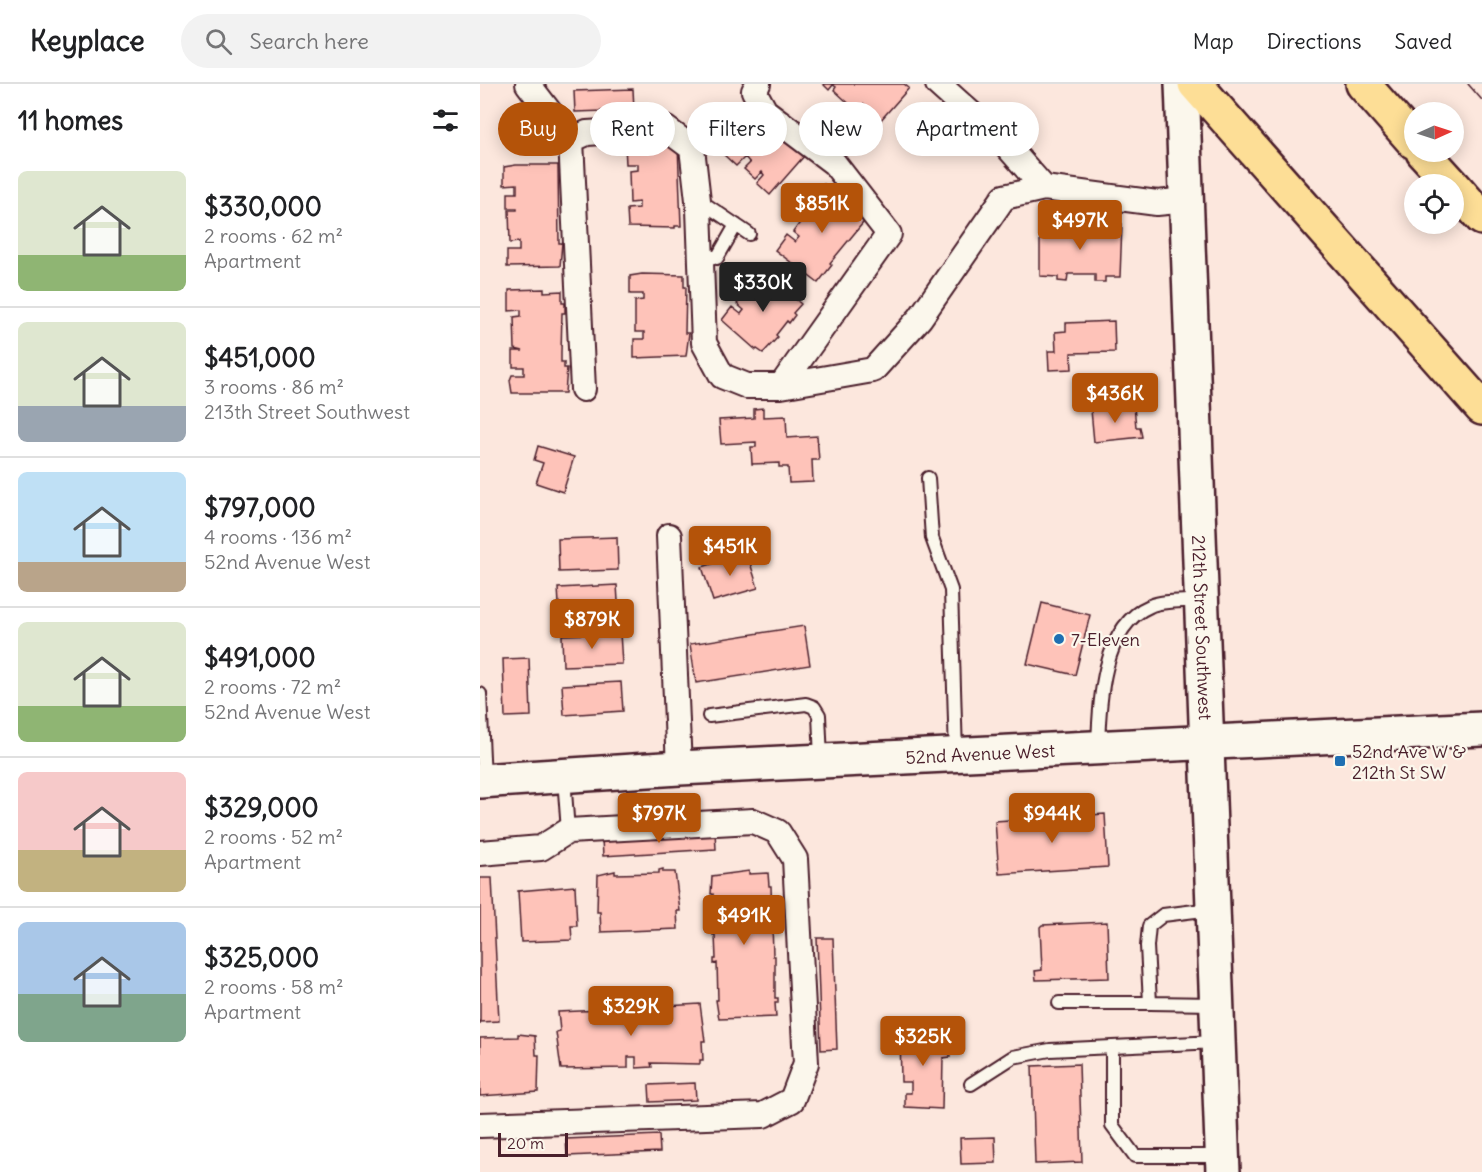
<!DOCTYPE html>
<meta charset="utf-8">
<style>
body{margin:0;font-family:Delius,sans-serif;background:#f2f2f2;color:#202124;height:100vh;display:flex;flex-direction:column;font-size:22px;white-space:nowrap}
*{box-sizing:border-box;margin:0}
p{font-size:20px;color:#757577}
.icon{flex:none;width:33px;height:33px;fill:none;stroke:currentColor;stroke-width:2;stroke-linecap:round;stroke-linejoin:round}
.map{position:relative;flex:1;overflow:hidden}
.details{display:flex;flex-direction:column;background:#fff;width:480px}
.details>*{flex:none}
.hud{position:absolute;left:18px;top:18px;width:570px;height:54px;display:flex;gap:12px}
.needle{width:39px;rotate:87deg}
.buttons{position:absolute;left:924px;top:18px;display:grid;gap:12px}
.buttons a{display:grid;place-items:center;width:60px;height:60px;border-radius:50%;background:#fff;box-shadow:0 3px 15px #0003;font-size:30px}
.scale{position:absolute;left:18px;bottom:15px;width:70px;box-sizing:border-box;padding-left:6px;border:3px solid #4a1f2b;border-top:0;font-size:16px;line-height:21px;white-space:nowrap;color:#4a1f2b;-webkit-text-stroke:4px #fbf7ec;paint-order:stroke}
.price{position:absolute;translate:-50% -51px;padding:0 14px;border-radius:6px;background:#b45309;color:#fff;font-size:20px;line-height:39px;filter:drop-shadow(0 2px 3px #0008)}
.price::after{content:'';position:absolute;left:50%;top:36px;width:18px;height:14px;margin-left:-9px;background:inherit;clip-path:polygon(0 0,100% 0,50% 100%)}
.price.on{background:#222;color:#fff}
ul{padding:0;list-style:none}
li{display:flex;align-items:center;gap:18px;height:150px;padding:0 18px}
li+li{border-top:2px solid #e0e0e0}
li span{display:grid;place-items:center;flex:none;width:168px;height:120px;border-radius:9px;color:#555}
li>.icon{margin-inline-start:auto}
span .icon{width:72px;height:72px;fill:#fffc;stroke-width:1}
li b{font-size:26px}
h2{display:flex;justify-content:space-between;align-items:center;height:72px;padding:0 18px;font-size:26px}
.pill{padding:0 21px;border-radius:27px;background:#fff;box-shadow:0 3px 15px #0003;font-size:21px;line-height:54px}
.pill.on{background:#b45309;color:#fff}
header{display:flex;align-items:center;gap:36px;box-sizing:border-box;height:84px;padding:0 30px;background:#fff;border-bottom:2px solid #e0e0e0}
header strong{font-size:28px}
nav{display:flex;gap:33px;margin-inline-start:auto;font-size:21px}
.search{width:420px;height:54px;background:#f2f2f2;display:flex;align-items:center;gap:15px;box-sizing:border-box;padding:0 21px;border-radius:33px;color:#757577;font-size:22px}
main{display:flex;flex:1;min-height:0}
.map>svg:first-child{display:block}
</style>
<header>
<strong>Keyplace</strong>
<div class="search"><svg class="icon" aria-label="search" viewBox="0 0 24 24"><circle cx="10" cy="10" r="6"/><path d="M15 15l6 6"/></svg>Search here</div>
<nav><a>Map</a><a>Directions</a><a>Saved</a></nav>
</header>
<main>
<section class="details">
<h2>11 homes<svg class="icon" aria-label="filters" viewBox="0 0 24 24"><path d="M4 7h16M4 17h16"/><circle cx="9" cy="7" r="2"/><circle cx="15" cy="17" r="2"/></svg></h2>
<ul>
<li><span style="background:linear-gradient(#dfe7d0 70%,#8fb573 0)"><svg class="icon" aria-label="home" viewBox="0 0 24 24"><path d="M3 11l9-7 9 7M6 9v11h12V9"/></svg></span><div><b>$330,000</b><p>2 rooms · 62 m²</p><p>Apartment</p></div></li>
<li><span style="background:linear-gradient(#dfe7d0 70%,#9aa5b1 0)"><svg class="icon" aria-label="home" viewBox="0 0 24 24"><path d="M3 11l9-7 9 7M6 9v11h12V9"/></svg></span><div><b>$451,000</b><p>3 rooms · 86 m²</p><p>213th Street Southwest</p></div></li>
<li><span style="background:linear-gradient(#bfe0f5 75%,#b9a48a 0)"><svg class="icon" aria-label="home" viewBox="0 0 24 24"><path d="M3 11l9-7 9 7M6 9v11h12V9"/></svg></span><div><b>$797,000</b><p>4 rooms · 136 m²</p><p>52nd Avenue West</p></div></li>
<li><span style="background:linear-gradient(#dfe7d0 70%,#8fb573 0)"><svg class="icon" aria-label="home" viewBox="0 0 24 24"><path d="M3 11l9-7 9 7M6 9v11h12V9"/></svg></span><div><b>$491,000</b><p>2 rooms · 72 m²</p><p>52nd Avenue West</p></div></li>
<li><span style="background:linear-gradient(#f6c9c9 65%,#c2b280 0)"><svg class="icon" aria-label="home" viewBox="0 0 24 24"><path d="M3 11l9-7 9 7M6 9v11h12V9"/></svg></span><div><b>$329,000</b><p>2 rooms · 52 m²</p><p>Apartment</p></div></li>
<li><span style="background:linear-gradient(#a9c7e8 60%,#7fa58c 0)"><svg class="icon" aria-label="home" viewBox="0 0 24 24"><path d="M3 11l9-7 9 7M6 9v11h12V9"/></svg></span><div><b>$325,000</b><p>2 rooms · 58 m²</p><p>Apartment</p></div></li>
</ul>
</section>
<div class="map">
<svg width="1002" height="1088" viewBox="0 0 1002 1088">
<rect width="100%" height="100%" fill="#fce7dd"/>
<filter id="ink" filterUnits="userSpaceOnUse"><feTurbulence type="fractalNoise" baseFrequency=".0167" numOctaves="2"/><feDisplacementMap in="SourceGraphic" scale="12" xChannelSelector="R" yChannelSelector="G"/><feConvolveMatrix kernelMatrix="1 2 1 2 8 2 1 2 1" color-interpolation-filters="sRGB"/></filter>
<g filter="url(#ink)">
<path fill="#fec3b9" stroke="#4a1f2b" stroke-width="1.5" d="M 343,0 L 424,0 L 429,4 L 392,46 L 381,35 L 389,26 L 384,20 L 377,27 L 354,6 L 356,3 L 353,1 L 349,6 Z
M 153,5 L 154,26 L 95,28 L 94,7 Z
M 279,29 L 325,71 L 290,111 L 277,99 L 284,91 L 282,88 L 275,95 L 264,85 L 270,79 L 265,73 L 256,82 L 243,70 Z
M 191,59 L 198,61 L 201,142 L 195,142 L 195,144 L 148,143 L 147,125 L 159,124 L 159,118 L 150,119 L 149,87 L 158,86 L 158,80 L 146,80 L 145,61 Z
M 36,81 L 78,81 L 79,159 L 82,159 L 80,182 L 27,183 L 27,167 L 39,167 L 39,158 L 30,159 L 29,126 L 37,126 L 37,124 L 28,124 L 28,109 L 37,109 L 37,100 L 24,101 L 24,83 Z
M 344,100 L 387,134 L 350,179 L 352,181 L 338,199 L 295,166 L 306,151 L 315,158 L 319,153 L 313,148 L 332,122 L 339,128 L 343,122 L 333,115 Z
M 584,138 L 584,141 L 590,142 L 613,143 L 620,141 L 620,138 L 642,140 L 640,193 L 625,193 L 625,198 L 615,198 L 615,190 L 588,190 L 587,198 L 578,197 L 578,193 L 560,192 L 560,139 Z
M 279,187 L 288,194 L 290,192 L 321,220 L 313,229 L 315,231 L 309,239 L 307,237 L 296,251 L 298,253 L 283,269 L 277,265 L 276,266 L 242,236 L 252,223 L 261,230 L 264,226 L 257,220 L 266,208 L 273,214 L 278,208 L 268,200 Z
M 162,190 L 204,191 L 204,203 L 206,203 L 205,249 L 209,249 L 206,272 L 154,274 L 154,255 L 164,255 L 164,248 L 155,248 L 155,217 L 163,216 L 163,210 L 150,210 L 150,192 Z
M 64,205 L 64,208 L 82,207 L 82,219 L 85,219 L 85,229 L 82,229 L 81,268 L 81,278 L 84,278 L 84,284 L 87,284 L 85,309 L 32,309 L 30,296 L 32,291 L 44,291 L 44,283 L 33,283 L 33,267 L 43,267 L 35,265 L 34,233 L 41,232 L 41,226 L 29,227 L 29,206 Z
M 634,237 L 635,268 L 591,269 L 592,285 L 569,286 L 568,267 L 576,267 L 575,248 L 586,247 L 586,239 Z
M 654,322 L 656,343 L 660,343 L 662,353 L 614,358 L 611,326 Z
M 283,324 L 283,333 L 306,332 L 307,354 L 337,352 L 339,376 L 332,376 L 333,398 L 309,399 L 308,383 L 299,383 L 299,379 L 272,380 L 271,363 L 276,363 L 276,358 L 241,360 L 239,336 L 274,334 L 274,325 Z
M 58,362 L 94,373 L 83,408 L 56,399 L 63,379 L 54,376 Z
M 137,453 L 138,486 L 79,488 L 78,455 Z
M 267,469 L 278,504 L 233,517 L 222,483 Z
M 137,501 L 139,533 L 80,536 L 78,504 Z
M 562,519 L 610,531 L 595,591 L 547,580 Z
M 324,542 L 330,581 L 216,599 L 210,560 Z
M 140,549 L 142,580 L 83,582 L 82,551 Z
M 49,574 L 51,632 L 25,633 L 23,575 Z
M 141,598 L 143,627 L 84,631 L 82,601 Z
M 625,730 L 628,783 L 519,790 L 515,737 Z
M 235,748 L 236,765 L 123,772 L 122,755 Z
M 183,785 L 183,788 L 195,788 L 200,827 L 197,827 L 198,845 L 121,848 L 120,828 L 117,828 L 118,791 L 135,787 L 135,790 L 179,789 L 179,786 Z
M 269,787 L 269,790 L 288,789 L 289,802 L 291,802 L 293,872 L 295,872 L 295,914 L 298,914 L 298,919 L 295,919 L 296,933 L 239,935 L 236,916 L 238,916 L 237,879 L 234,880 L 234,875 L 236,875 L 235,851 L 233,851 L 235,846 L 233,810 L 231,810 L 232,792 Z
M 0,794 L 12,794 L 19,937 L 0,938 L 0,940 Z
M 95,802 L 97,842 L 91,842 L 92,856 L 41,858 L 38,807 Z
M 627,838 L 629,894 L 556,896 L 555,887 L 562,886 L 560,843 L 562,841 Z
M 337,854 L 353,854 L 357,965 L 341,966 Z
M 220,920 L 225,957 L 222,957 L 223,976 L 220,976 L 220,980 L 171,979 L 172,983 L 156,984 L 156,973 L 148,973 L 148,984 L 81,985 L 76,948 L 80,947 L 78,928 L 144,925 L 144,929 L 152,929 L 152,924 Z
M 463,946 L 463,960 L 470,960 L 470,973 L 463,974 L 462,1025 L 425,1023 L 425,1009 L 431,1009 L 431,998 L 421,998 L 420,947 Z
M 38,950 L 55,952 L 56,971 L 59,971 L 58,1008 L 0,1012 L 0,954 L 38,953 Z
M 599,980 L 602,1078 L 555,1080 L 552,982 Z
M 215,999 L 216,1016 L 170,1018 L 169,1001 Z
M 179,1051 L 180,1068 L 87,1072 L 86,1055 Z
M 515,1053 L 516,1079 L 481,1080 L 480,1054 Z"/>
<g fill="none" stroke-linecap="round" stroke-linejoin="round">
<g stroke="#4a1f2b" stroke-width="16">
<path id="lane" d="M 219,116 L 269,150
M 221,170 L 237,174 L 256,141
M 448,394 L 452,454 L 471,506 L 476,670
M 0,610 L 4,695
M 229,632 L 326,620 L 334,623 L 339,631 L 341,675
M 618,664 C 619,620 622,542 670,522 C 683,516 706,518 721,516
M 84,694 L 88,747
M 731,825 L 683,831 L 669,842 L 667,862 L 670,919 L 735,920
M 579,919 L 670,919
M 632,964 L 632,1041 L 655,1072 L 741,1072
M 491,1000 L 533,973 L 570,966 L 736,958"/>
</g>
<g stroke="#4a1f2b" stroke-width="28">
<path id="street" d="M 48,0 L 91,56
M 278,0 L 274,7 L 285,27 L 354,79 L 409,150 L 301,302
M 458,0 L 527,62 L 564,104
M 103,305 L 91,56 L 107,49 L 185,44 L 212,64 L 219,125 L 224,259 L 242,292 L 267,302 L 301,302 L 393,286 L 440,234 L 524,113 L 564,104 L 677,119 L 707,116
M 189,452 L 199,684
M 0,769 L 61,764 L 88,747 L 273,737 L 298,748 L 315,775 L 326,979 L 312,1016 L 283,1031 L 0,1041"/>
</g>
<g stroke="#4a1f2b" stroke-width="38">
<g id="secondary">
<path id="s1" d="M 702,0 L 743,1088"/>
<path id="s2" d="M 0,697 L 199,684 L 1002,645"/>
</g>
</g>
<g stroke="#4a1f2b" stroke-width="38">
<path id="highway" d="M 715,0 L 1002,324
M 883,0 L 934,58
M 943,68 L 972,100
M 974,102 L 1002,134"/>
</g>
<use href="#lane" stroke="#fbf7ec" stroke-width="12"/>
<use href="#street" stroke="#fbf7ec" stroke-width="24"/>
<use href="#secondary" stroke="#fbf7ec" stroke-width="33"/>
<use href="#highway" stroke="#fdde96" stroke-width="33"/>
<path stroke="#4a1f2b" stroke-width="1.5" d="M 988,0 L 1002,16"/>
</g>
</g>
<g fill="#1f6fb2" stroke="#fbf7ec" stroke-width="2">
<circle cx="579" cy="555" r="6"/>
<rect x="854" y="671" width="12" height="12" rx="3"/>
</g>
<g text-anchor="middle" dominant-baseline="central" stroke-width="4.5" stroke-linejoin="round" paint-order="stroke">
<g font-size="18" fill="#4a1f2b" stroke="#fbf7ec">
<text stroke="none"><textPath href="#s1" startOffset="544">212th Street Southwest</textPath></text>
<text stroke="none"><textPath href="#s2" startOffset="501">52nd Avenue West</textPath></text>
</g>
<g font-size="18" fill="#4a1f2b" stroke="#fbf7ec" text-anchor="start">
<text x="591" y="555">7-Eleven</text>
<text x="872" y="667">52nd Ave W &amp;<tspan x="872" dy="21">212th St SW</tspan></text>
</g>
</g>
</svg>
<div class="buttons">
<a><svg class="needle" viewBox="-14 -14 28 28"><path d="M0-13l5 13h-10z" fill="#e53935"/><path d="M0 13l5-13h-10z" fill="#757577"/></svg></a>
<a><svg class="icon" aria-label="locate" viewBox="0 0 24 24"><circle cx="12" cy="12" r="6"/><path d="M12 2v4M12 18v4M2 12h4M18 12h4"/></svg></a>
</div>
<div class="scale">20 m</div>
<b class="price" style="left:342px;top:150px">$851K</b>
<b class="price" style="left:600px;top:167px">$497K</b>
<b class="price on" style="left:283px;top:229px">$330K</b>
<b class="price" style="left:635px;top:340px">$436K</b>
<b class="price" style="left:250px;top:493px">$451K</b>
<b class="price" style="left:112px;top:566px">$879K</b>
<b class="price" style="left:179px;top:760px">$797K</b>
<b class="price" style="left:572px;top:760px">$944K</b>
<b class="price" style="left:264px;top:862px">$491K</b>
<b class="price" style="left:151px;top:953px">$329K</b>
<b class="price" style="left:443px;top:983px">$325K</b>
<div class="hud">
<a class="pill on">Buy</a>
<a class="pill">Rent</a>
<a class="pill">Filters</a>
<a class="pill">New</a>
<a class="pill">Apartment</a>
</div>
</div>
</main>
